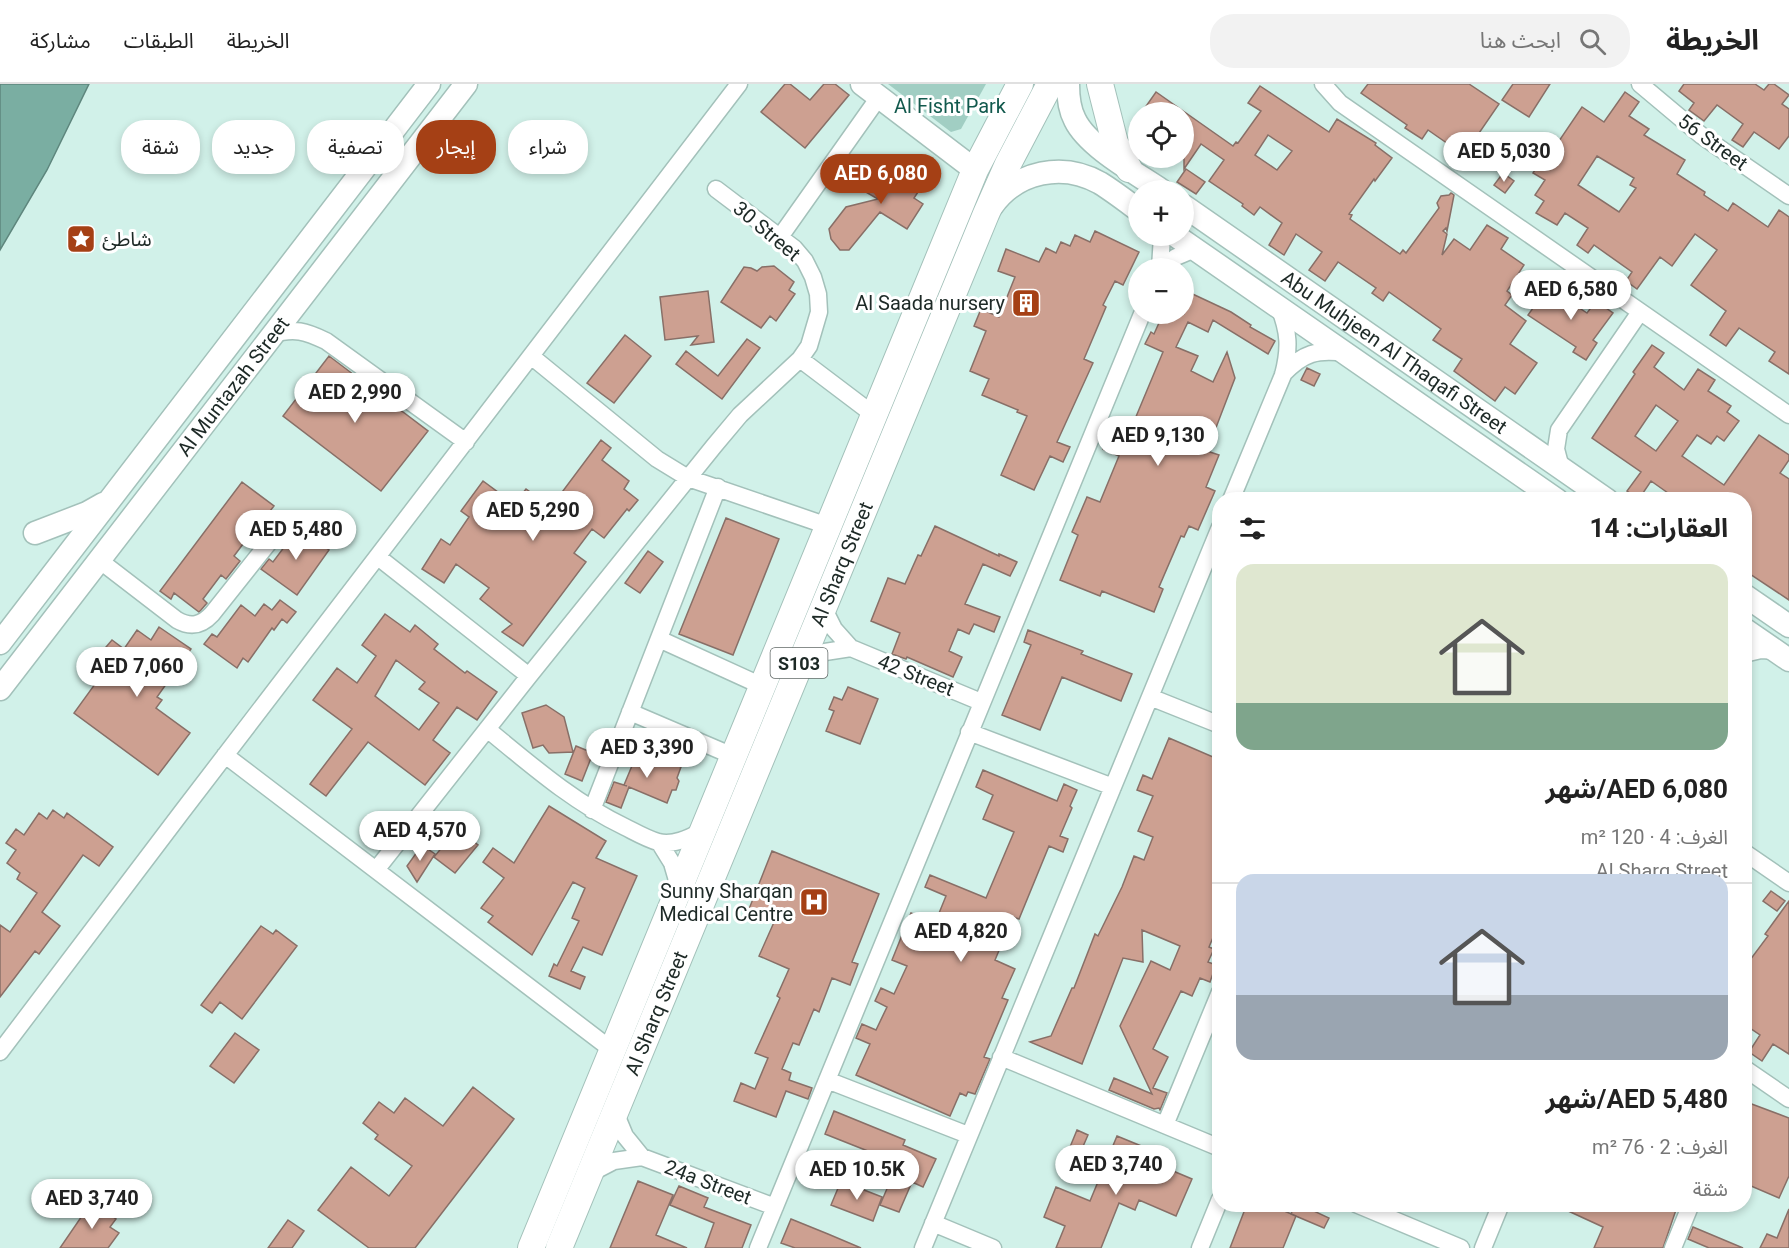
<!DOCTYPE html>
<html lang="ar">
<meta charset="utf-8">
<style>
body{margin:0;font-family:Roboto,"Noto Sans Arabic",sans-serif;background:#f2f2f2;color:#222;direction:rtl;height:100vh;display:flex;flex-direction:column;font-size:22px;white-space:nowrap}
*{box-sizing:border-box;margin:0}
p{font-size:20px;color:#767676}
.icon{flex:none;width:33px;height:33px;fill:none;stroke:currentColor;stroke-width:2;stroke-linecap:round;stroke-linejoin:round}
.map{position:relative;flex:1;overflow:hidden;direction:ltr}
.panel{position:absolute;left:1212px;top:408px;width:540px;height:720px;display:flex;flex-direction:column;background:#fff;border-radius:24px;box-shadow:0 3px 9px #0003;direction:rtl}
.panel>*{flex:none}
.guide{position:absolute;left:18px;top:36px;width:570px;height:54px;direction:rtl;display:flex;gap:12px}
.tools{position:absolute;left:1128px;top:18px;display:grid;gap:12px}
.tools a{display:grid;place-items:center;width:66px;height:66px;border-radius:50%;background:#fff;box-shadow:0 3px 9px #0003;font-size:30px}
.price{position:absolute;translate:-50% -51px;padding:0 14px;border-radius:21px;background:#fff;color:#222;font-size:20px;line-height:39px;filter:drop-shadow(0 2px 3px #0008)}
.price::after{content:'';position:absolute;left:50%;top:36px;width:18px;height:14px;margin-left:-9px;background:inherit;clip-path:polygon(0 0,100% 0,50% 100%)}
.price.on{background:#a54015;color:#fff}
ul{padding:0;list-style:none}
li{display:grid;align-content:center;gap:12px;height:318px;padding:0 24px}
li+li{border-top:2px solid #e0e0e0}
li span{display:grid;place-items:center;height:186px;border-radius:18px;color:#555}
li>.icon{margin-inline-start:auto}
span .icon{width:108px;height:108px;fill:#fffc;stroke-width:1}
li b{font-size:26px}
h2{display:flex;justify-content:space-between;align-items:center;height:72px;padding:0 24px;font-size:26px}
.pill{padding:0 21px;border-radius:24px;background:#fff;box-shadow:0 3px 9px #0003;font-size:21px;line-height:54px}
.pill.on{background:#a54015;color:#fff}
header{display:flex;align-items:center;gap:36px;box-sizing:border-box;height:84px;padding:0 30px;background:#fff;border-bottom:2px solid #e0e0e0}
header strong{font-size:28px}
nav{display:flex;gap:33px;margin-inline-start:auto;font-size:21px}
.search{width:420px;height:54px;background:#f2f2f2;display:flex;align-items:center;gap:15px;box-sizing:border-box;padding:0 21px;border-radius:24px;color:#767676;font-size:22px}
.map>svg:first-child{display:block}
</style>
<header>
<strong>الخريطة</strong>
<div class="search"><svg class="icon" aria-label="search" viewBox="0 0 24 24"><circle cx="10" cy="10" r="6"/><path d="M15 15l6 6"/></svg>ابحث هنا</div>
<nav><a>الخريطة</a><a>الطبقات</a><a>مشاركة</a></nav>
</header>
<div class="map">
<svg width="1789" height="1164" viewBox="0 0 1789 1164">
<rect width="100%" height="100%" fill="#d1f1e9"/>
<path fill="#a1cec3" d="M 888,0 L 986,0 L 961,45 L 951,48 Z"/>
<path fill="#7aaea2" stroke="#5e867d" stroke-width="1.5" d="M 0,0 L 89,0 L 47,86 L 0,166 Z"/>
<path fill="#cda091" stroke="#886f67" stroke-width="1.5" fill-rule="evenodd" d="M 785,0 L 790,0 L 810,16 L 824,0 L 835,0 L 849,11 L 805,64 L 761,28 Z
M 1368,0 L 1469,0 L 1499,20 L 1464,71 L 1428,46 L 1422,55 L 1405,44 L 1407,41 L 1361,9 Z
M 1513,0 L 1550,0 L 1529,33 L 1502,16 Z
M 1684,0 L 1755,0 L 1764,6 L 1769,0 L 1774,0 L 1789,11 L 1782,20 L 1789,25 L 1789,52 L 1779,65 L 1754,48 L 1743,63 L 1732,56 L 1743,40 L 1717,21 L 1704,37 L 1689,26 L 1694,19 L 1679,7 Z
M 1260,2 L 1329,48 L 1337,35 L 1376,59 L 1375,61 L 1392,74 L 1375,97 L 1374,95 L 1349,130 L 1352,131 L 1350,135 L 1400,170 L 1403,166 L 1406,169 L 1439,124 L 1437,119 L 1441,112 L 1449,111 L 1451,109 L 1454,111 L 1447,147 L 1446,144 L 1443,147 L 1447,150 L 1442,171 L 1454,155 L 1470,166 L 1487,141 L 1508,154 L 1501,165 L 1524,181 L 1507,207 L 1512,211 L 1505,221 L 1526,237 L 1510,260 L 1537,279 L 1515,310 L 1505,303 L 1495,317 L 1454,287 L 1462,275 L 1433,256 L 1441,245 L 1389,208 L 1383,217 L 1372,209 L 1376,204 L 1338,178 L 1325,197 L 1309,186 L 1322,168 L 1296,150 L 1284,171 L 1269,161 L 1282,139 L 1260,123 L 1254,131 L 1242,122 L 1243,120 L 1209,97 L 1224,76 L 1201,60 L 1184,85 L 1184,28 L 1142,28 L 1156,8 L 1233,62 L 1236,58 L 1238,59 L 1261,27 L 1248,19 ZM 1268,51 L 1292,67 L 1277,86 L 1255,71 Z
M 1625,8 L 1639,18 L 1629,32 L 1649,45 L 1644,51 L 1685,76 L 1677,90 L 1705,108 L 1704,111 L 1728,127 L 1733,119 L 1768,143 L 1779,126 L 1789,133 L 1789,290 L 1769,277 L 1775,268 L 1739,244 L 1726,262 L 1710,251 L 1726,227 L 1691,201 L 1717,166 L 1695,150 L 1672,182 L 1660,173 L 1637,205 L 1626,197 L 1632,188 L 1594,161 L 1588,169 L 1577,161 L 1588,144 L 1565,129 L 1557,141 L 1536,129 L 1544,117 L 1535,111 L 1545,96 L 1533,89 L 1551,60 L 1555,63 L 1582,23 L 1604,38 ZM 1597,72 L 1634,94 L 1630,101 L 1636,104 L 1619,128 L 1578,101 Z
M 898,74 L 928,93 L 914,114 L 923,120 L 907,145 L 880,128 L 849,166 L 840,166 L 831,155 L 829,145 L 846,123 L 878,115 L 864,107 L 873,92 L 882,98 Z
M 1186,85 L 1205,98 L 1196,110 L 1177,98 Z
M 1503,89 L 1514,97 L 1505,109 L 1494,101 Z
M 1095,147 L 1139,168 L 1123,201 L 1115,197 L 1103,221 L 1106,223 L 1084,275 L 1093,279 L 1057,358 L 1070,363 L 1063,378 L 1050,372 L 1034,406 L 1001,391 L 1027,332 L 1017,328 L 1018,326 L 982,311 L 989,295 L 970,287 L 986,247 L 974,242 L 981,225 L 999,233 L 1015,193 L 998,187 L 1006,165 L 1039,178 L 1046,164 L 1056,169 L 1061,158 L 1070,162 L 1075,151 L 1090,158 Z
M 774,182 L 794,198 L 789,206 L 795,210 L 776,237 L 770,232 L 761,244 L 721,218 L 744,183 L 751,184 L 757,187 L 762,183 Z
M 1548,203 L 1587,229 L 1596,217 L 1613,229 L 1593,256 L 1597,259 L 1586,276 L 1573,268 L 1576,263 L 1528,231 Z
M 1184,206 L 1231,228 L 1251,241 L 1250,243 L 1275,257 L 1268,270 L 1213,236 L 1208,248 L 1188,238 L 1176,263 L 1198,272 L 1191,287 L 1213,298 L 1227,268 L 1235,294 L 1207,367 L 1219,371 L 1206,403 L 1215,407 L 1198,446 L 1189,442 L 1184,453 L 1181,452 L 1159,503 L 1163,505 L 1154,528 L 1102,507 L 1100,512 L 1060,496 L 1078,451 L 1072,448 L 1087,413 L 1100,418 L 1119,372 L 1103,365 L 1114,340 L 1130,347 L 1163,268 L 1145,260 L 1151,248 L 1154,250 L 1163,230 L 1184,230 Z
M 708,207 L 714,258 L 691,261 L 698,252 L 665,256 L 660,213 Z
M 625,251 L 651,272 L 614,319 L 587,299 Z
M 747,255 L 760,264 L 722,315 L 676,280 L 686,267 L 718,292 Z
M 1652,261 L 1664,269 L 1654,283 L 1684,306 L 1698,285 L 1715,296 L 1708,307 L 1731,322 L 1727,328 L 1739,337 L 1724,357 L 1717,352 L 1711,360 L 1697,351 L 1682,372 L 1724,401 L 1759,351 L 1789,371 L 1789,376 L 1780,389 L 1789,395 L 1789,516 L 1744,486 L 1744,416 L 1678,416 L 1651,397 L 1639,415 L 1627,407 L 1641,388 L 1592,354 L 1635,290 L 1633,288 ZM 1656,321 L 1678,337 L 1656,367 L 1635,352 Z
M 329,272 L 428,347 L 381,407 L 283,332 Z
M 1307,284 L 1320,290 L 1314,302 L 1301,296 Z
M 601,356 L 611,364 L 602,376 L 629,397 L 624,405 L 638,416 L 629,427 L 627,425 L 604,454 L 592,445 L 574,469 L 586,478 L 523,562 L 502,548 L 512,540 L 480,515 L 489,504 L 456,480 L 444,499 L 422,485 L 441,455 L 450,461 L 469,433 L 461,427 L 483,397 L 514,420 L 526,405 L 551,423 Z
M 242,398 L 274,422 L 266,432 L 272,437 L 259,454 L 252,448 L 234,472 L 240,477 L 226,495 L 221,491 L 203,515 L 207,519 L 201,526 L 199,528 L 174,509 L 171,515 L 160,507 Z
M 726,434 L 779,455 L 733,571 L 679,550 Z
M 293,440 L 329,466 L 297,511 L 261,485 L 269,475 L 273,478 L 291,454 L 287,451 Z
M 935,442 L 999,472 L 999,470 L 1017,478 L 1010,492 L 983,480 L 965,520 L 1000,533 L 994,548 L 974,540 L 969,550 L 958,545 L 949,567 L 962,573 L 953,593 L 907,573 L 906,575 L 892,570 L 900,549 L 871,537 L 888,494 L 905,500 L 918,471 L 921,472 Z
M 648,467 L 663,478 L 640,509 L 625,499 Z
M 280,516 L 296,528 L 287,539 L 282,535 L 274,546 L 272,544 L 248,578 L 243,574 L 237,584 L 204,560 L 212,550 L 217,553 L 241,521 L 255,532 L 264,520 L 272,526 Z
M 385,530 L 410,548 L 415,541 L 438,560 L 434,565 L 465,589 L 467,587 L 497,608 L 477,636 L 457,623 L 433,656 L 450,669 L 425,701 L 368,658 L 326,712 L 310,700 L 352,645 L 313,616 L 337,584 L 357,599 L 376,572 L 362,561 ZM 396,576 L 425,598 L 419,605 L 439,619 L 419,646 L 375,612 Z
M 159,543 L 191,565 L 157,613 L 162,616 L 156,624 L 190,649 L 158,691 L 74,629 L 106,585 L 95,576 L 112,556 L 124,565 L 137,546 L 151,556 Z
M 1028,546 L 1083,567 L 1081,570 L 1132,590 L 1121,617 L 1062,593 L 1040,646 L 1002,631 L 1031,561 L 1024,558 Z
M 848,603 L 878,615 L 860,660 L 826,647 L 834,627 L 829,625 L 834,613 L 842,616 Z
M 546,621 L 564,633 L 573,668 L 549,669 L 543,661 L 533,664 L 522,629 Z
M 1169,654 L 1220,676 L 1220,837 L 1209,863 L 1214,865 L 1208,878 L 1216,881 L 1210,898 L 1200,894 L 1192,912 L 1181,907 L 1153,965 L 1168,973 L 1153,1004 L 1167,1009 L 1160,1026 L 1159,1024 L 1154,1025 L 1109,1006 L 1114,994 L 1152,1010 L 1120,942 L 1151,877 L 1170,886 L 1180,862 L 1142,846 L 1143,878 L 1123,874 L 1082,980 L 1030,958 L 1051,952 L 1072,904 L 1074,904 L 1095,850 L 1098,852 L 1122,803 L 1134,772 L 1144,776 L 1153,753 L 1138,747 L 1153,712 L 1137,706 L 1143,691 L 1152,695 Z
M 576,662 L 593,669 L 582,697 L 565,690 Z
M 639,665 L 681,683 L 677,694 L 679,697 L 676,706 L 672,706 L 667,719 L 629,703 L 621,724 L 606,718 L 614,698 L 627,702 L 624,701 Z
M 983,686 L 1057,717 L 1064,700 L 1077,706 L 1070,722 L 1072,724 L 1060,752 L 1068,755 L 1063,768 L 1049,762 L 1019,835 L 1013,833 L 995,876 L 1015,885 L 1002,914 L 1008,916 L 984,973 L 990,975 L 975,1010 L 968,1008 L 966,1012 L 960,1009 L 950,1032 L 856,991 L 870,960 L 856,954 L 862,940 L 876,946 L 887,923 L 875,917 L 881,904 L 894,910 L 907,882 L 892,876 L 911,829 L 935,839 L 946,812 L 925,803 L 930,791 L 986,814 L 1014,748 L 983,735 L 993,711 L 976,703 Z
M 549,722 L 606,757 L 596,774 L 637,792 L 602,871 L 583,863 L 571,887 L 585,893 L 580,905 L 549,892 L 554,880 L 557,882 L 579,837 L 572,834 L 585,804 L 573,798 L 532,871 L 488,838 L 493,832 L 481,824 L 504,794 L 483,778 L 493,764 L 514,779 Z
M 53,726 L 64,734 L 67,729 L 113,763 L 99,782 L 83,771 L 42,828 L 60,842 L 39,870 L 35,867 L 0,913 L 0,841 L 10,848 L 37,809 L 17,795 L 20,789 L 7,779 L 16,766 L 6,759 L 16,745 L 24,751 L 39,729 L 47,735 Z
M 457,745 L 478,761 L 455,789 L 434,773 Z
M 422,761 L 435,770 L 417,798 L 407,782 Z
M 772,767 L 879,810 L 852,878 L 858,880 L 850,901 L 832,894 L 819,928 L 814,925 L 799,961 L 793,959 L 782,985 L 791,989 L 789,996 L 812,1004 L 808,1015 L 786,1007 L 776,1033 L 734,1017 L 741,999 L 755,1005 L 768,974 L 755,969 L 780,914 L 777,912 L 789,885 L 759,872 L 775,836 L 749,825 Z
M 1771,807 L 1785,817 L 1777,827 L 1763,817 Z
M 1789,817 L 1789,970 L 1773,960 L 1762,977 L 1749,968 L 1760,951 L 1744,940 L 1744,884 L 1768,852 L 1765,850 Z
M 261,842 L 273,850 L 276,846 L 297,862 L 242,935 L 220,918 L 212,929 L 201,921 Z
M 235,949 L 259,966 L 234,999 L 210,982 Z
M 473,1003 L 514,1035 L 415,1164 L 369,1164 L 318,1126 L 351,1083 L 389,1112 L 412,1082 L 375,1055 L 378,1051 L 363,1039 L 379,1018 L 394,1029 L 405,1014 L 443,1042 Z
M 1749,1019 L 1789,1034 L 1789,1092 L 1779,1114 L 1744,1099 L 1744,1030 Z
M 834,1027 L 905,1056 L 903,1061 L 936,1075 L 923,1103 L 912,1098 L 899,1128 L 880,1121 L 898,1079 L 825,1050 Z
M 1077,1046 L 1088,1051 L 1081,1067 L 1070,1063 Z
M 1117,1052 L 1151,1066 L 1147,1076 L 1192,1095 L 1176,1132 L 1139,1116 L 1135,1126 L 1119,1119 L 1101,1164 L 1056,1164 L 1065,1142 L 1044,1133 L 1056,1103 L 1090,1117 Z
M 638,1097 L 673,1111 L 656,1151 L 687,1164 L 610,1164 Z
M 841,1097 L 882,1113 L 873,1137 L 831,1121 Z
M 679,1102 L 708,1114 L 704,1123 L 751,1141 L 742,1164 L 705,1164 L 714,1139 L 670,1121 Z
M 88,1116 L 116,1135 L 110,1143 L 119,1149 L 108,1164 L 60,1164 L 84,1129 L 80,1127 Z
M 1247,1120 L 1268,1120 L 1296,1132 L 1283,1164 L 1230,1164 Z
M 1295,1120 L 1299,1120 L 1329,1134 L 1324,1144 L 1291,1130 Z
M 1553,1120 L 1678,1120 L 1663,1164 L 1594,1164 L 1603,1143 Z
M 1789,1125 L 1789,1164 L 1760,1164 L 1767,1150 L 1777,1154 Z
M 791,1135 L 828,1150 L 861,1164 L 795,1164 L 781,1159 Z
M 288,1136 L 304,1147 L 292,1164 L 268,1164 Z
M 1693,1143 L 1743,1164 L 1709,1164 L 1688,1155 Z"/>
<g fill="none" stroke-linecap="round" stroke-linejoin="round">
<g stroke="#a3c1ba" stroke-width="19">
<path id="street" d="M 1323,0 L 1340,19 L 1789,331
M 1640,0 L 1702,52 L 1789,112
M 780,153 L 879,13
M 1160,184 L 1162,152
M 1162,184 L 1176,173 L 1195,165
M 272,250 C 295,244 305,247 326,257 L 466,358
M 531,272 L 657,375 L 688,394 L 828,442
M 800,275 L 874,331
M 1283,290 C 1303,269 1317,265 1346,269
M 1561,384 L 1556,365 L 1559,346 L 1640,228
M 1231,416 L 1283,291 C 1290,264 1289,248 1279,223
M 378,473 L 529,592
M 99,476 L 177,536 C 191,544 202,541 212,530 L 278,447
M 823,523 L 834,545 L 851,564 L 981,618
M 659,555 L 762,602
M 1744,570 L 1761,566 L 1777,567
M 800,578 L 825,568 L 851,564
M 1150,613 L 1220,641
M 630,628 L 733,672
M 487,645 C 531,681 573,718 625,743 C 635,748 647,755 658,758 C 673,762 689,754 702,747
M 969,648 L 1113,703
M 225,671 L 612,966
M 592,726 L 718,403
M 659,758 L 672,779 L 679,803
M 1744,768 L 1789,799
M 376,786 L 529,592 L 714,362 L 740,331 L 800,275 L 809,262 L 819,228 L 818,210 L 813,193 L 805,177 L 794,164 L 716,105
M 0,968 L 181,729 L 739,0
M 1001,973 L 1220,1064
M 1744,984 L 1789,1015
M 827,996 L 968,1051
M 615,1028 L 625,1052 L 642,1073
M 1165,1041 L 1220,908
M 589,1090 L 614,1077 L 642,1073 L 775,1123
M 1356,1120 L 1461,1164
M 933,1139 L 993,1164
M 758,1164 L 1142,230
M 923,1164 L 1220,443
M 1200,1164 L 1220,1115
M 1483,1164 L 1501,1120
M 1673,1164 L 1691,1120"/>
</g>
<g stroke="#a3c1ba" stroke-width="25">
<g id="secondary">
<path d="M 862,0 L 975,86"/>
<path d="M 1068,0 C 1068,13 1069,25 1075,36 C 1088,63 1136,89 1161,106"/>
<path d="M 992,122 C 1017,87 1063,78 1100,99 C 1113,107 1126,117 1138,126"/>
<path id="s1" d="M 1184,122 L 1607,416"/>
<path d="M 1176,152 L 1557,416"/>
<path d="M 35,449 L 87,429 L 103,420"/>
<path d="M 1744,511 L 1789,542"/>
<path d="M 1744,545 L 1789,576"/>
<path d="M 0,559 L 429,0"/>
<path id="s2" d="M 0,605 L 466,0"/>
</g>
</g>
<g stroke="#a3c1ba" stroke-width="28">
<g id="primary">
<path d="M 1100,0 L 1115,59 L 1129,85"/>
<path d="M 531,1164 L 975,86 L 1020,0"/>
<path id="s3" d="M 559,1164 L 986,130 L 1008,80 L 1050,0"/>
</g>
</g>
<use href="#street" stroke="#fff" stroke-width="16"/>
<use href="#secondary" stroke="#fff" stroke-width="22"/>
<use href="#primary" stroke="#fff" stroke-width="26"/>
</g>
<defs>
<g id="sight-square" transform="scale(1.5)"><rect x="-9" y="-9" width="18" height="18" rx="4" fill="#a54015" stroke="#fff"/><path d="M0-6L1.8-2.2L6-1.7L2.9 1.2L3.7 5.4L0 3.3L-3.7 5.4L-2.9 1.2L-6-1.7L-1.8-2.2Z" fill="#fff"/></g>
<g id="building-square" transform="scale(1.5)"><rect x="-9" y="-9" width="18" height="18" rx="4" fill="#a54015" stroke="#fff"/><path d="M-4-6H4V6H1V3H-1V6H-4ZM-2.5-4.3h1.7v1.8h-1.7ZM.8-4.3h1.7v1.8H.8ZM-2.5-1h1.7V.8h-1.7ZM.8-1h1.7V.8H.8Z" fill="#fff"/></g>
<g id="hospital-square" transform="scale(1.5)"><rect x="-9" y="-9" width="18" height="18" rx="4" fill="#a54015" stroke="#fff"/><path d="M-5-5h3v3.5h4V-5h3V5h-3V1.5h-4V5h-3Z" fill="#fff"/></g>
</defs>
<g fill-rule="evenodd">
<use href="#sight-square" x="81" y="155"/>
<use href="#building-square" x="1026" y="219"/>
<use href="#hospital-square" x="814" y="818"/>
</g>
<g text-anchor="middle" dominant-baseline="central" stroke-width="6" stroke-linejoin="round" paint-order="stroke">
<rect fill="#fff" stroke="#616967" stroke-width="1.5" x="770.5" y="564" width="57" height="30" rx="4.5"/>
<g font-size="18" font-weight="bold" fill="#1d2926">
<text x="799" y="579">S103</text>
</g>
<g font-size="20" fill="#12594d" stroke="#fff">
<text x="950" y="22">Al Fisht Park</text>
</g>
<g font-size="20" fill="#1d2926" stroke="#fff">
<text transform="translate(1713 58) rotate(36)">56 Street</text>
<text transform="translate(767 147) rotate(40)">30 Street</text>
<text stroke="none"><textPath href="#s1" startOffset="256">Abu Muhjeen Al Thaqafi Street</textPath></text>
<text stroke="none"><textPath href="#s2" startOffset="382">Al Muntazah Street</textPath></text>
<text stroke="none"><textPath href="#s3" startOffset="740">Al Sharq Street</textPath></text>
<text transform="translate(916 591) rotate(22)">42 Street</text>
<text stroke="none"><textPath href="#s3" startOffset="254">Al Sharq Street</textPath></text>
<text transform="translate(708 1098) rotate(21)">24a Street</text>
</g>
<g font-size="20" fill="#1d2926" stroke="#fff" text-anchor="end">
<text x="102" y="155" text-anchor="start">شاطئ</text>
<text x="1005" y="219">Al Saada nursery</text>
<text x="793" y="807">Sunny Sharqan<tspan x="793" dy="23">Medical Centre</tspan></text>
</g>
</g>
</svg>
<div class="tools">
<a><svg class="icon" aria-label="locate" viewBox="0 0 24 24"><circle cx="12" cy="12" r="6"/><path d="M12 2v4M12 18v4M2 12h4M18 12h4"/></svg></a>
<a>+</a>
<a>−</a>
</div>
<b class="price" style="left:1504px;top:99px">AED 5,030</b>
<b class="price on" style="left:881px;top:121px">AED 6,080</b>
<b class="price" style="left:1571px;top:237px">AED 6,580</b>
<b class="price" style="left:355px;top:340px">AED 2,990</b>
<b class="price" style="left:1158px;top:383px">AED 9,130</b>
<b class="price" style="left:533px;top:458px">AED 5,290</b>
<b class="price" style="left:296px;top:477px">AED 5,480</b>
<b class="price" style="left:137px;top:614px">AED 7,060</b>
<b class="price" style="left:647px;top:695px">AED 3,390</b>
<b class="price" style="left:420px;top:778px">AED 4,570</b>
<b class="price" style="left:961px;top:879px">AED 4,820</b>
<b class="price" style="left:1116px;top:1112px">AED 3,740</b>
<b class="price" style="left:857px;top:1117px">AED 10.5K</b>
<b class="price" style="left:92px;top:1146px">AED 3,740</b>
<div class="guide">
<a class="pill">شراء</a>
<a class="pill on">إيجار</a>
<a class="pill">تصفية</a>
<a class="pill">جديد</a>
<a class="pill">شقة</a>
</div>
<section class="panel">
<h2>العقارات: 14<svg class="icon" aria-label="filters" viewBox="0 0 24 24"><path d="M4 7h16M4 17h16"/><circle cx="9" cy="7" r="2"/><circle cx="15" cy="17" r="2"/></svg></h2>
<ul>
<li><span style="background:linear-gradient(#dfe7d0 75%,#7fa58c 0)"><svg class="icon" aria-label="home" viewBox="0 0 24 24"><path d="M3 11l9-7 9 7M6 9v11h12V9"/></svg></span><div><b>AED 6,080/شهر</b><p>الغرف: 4 · 120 m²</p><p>Al Sharq Street</p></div></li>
<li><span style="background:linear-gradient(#c9d6e8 65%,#9aa5b1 0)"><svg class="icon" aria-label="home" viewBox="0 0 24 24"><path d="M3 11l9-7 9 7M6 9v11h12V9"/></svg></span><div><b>AED 5,480/شهر</b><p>الغرف: 2 · 76 m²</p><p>شقة</p></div></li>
</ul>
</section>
</div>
